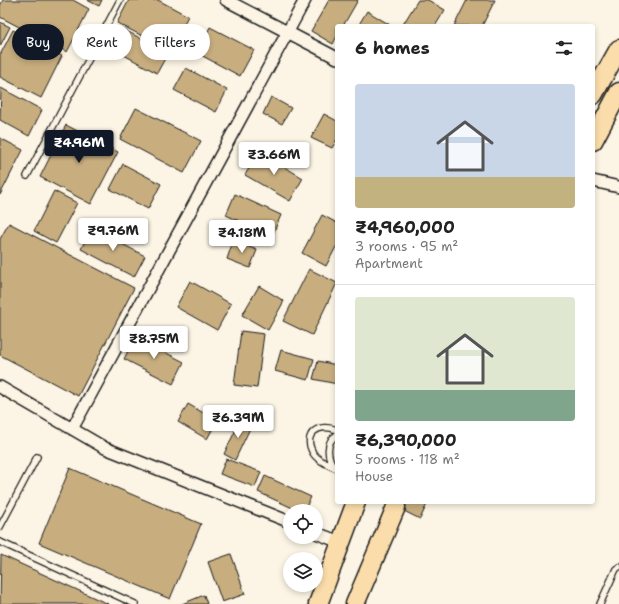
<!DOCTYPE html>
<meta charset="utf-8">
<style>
body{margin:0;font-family:"Shantell Sans",sans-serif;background:#f2f2f2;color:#222;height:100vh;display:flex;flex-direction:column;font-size:15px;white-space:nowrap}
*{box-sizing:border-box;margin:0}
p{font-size:13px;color:#767676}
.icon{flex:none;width:22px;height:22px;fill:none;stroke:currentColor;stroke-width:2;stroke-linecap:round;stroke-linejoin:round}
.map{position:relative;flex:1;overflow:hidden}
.panel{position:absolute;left:335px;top:24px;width:260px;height:480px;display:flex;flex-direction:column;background:#fff;border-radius:4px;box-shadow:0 2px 6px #0003}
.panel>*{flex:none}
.guide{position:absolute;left:12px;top:24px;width:263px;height:36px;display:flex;gap:8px}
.buttons{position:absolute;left:283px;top:504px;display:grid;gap:8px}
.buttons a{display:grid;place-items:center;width:40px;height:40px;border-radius:50%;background:#fff;box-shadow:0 2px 6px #0003;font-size:20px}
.price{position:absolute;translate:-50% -34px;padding:0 9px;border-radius:4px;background:#fff;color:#222;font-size:13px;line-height:26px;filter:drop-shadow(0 1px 2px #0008)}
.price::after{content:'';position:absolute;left:50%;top:24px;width:12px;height:9px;margin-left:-6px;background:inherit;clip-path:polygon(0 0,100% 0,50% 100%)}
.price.on{background:#111827;color:#fff}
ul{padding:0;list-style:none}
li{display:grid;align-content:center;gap:8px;height:212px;padding:0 20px}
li+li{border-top:1px solid #e0e0e0}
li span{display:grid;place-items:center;height:124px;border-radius:4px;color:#555}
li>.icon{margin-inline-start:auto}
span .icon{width:72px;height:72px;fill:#fffc;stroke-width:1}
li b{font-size:17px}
h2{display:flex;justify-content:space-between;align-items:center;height:48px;padding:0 20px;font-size:17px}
.tag{padding:0 14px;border-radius:18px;background:#fff;box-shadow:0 2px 6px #0003;font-size:14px;line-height:36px}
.tag.on{background:#111827;color:#fff}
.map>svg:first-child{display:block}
</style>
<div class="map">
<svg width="619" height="604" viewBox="0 0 619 604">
<rect width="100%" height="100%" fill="#fcf5e5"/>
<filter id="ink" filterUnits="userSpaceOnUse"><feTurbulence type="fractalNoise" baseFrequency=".025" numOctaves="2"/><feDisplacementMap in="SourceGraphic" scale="8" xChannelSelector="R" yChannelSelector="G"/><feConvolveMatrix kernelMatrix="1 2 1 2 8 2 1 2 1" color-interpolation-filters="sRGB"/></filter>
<g filter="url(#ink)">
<path fill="#c8ae7f" stroke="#1c1c1c" d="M 3,0 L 73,0 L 89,9 L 67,52 L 0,17 L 0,6 Z
M 87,0 L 102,0 L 99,6 Z
M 129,0 L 158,0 L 188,16 L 170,50 L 117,23 Z
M 329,0 L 358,0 L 343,26 L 337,26 L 337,36 L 333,44 L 311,31 Z
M 418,0 L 428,0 L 445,10 L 435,26 L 402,26 Z
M 467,0 L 495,0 L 482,26 L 454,26 Z
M 367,11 L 390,25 L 390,26 L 358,26 Z
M 0,22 L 10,27 L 0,46 Z
M 210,27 L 254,50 L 240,76 L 197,53 Z
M 121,28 L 168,53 L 157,73 L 111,48 Z
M 13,30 L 62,56 L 41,98 L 0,77 L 0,55 Z
M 186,68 L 227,90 L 216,112 L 174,90 Z
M 1,88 L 42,110 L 29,136 L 0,120 Z
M 271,97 L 291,108 L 282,124 L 263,114 Z
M 136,108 L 201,141 L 184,173 L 120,139 Z
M 324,114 L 337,121 L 337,139 L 332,148 L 311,138 Z
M 66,125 L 118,152 L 91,204 L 40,177 Z
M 0,138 L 23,150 L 0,195 Z
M 259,152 L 303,178 L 290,201 L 245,175 Z
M 123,164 L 161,184 L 148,209 L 110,189 Z
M 54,191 L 77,203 L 56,243 L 34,231 Z
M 235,194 L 281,215 L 272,236 L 226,215 Z
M 322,215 L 337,223 L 337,245 L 326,266 L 302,253 Z
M 9,223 L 134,288 L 78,396 L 0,355 L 0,239 Z
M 92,228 L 145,256 L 134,277 L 81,249 Z
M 233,241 L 257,250 L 250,268 L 227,259 Z
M 309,269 L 337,283 L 312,335 L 283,321 Z
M 190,281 L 231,304 L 217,330 L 176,307 Z
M 259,286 L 284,301 L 268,330 L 242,315 Z
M 241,331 L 264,334 L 257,388 L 234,385 Z
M 135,337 L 184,362 L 173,384 L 124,359 Z
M 281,350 L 314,359 L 308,380 L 275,371 Z
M 318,361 L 337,365 L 337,384 L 313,379 Z
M 188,404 L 217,421 L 207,439 L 178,422 Z
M 241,419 L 252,424 L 235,460 L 224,454 Z
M 226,459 L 261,472 L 255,487 L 220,474 Z
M 70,468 L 201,524 L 170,599 L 39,543 Z
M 265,476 L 311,497 L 304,511 L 299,511 L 258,492 Z
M 386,502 L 428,502 L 420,519 Z
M 231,554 L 245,594 L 222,602 L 208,562 Z
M 1,555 L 108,604 L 0,604 Z
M 204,595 L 207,604 L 182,604 Z"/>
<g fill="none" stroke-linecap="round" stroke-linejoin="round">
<g stroke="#1c1c1c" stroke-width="8">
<path id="service" d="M 27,176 L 120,0
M 337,430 C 319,423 302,433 313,453 C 318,461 329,465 337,469
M 334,467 C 327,457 325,442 337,435
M 0,527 L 37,457
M 0,542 L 135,604
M 600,604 L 616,569 L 619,567"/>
</g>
<g stroke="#1c1c1c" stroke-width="14">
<path id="minor" d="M 226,0 L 337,58
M 593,181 L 619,187
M 0,387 L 105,448 L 290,522
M 72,429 L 305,0
M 316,533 L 340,542"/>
</g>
<g stroke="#1c1c1c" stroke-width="21">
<path id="trunk" d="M 593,95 L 619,49
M 593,141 L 619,92
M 318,604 L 356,502
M 355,604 L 396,507"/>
</g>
<use href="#service" stroke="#fcf5e5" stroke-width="5.5"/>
<use href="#minor" stroke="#fcf5e5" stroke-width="11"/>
<use href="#trunk" stroke="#fbddab" stroke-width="18"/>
</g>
</g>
</svg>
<div class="buttons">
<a><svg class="icon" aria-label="locate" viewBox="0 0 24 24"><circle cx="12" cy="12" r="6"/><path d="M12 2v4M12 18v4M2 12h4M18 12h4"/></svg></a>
<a><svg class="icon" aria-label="layers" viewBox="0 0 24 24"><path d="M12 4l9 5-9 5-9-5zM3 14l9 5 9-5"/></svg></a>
</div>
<b class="price on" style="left:79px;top:164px">₹4.96M</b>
<b class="price" style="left:274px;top:176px">₹3.66M</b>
<b class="price" style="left:113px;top:252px">₹9.76M</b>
<b class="price" style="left:242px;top:254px">₹4.18M</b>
<b class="price" style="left:154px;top:360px">₹8.75M</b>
<b class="price" style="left:238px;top:439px">₹6.39M</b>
<div class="guide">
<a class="tag on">Buy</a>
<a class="tag">Rent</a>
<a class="tag">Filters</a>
</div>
<section class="panel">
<h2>6 homes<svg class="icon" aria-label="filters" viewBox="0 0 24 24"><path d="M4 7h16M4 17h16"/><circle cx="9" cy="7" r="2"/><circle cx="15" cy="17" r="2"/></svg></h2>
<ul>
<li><span style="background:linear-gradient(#c9d6e8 75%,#c2b280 0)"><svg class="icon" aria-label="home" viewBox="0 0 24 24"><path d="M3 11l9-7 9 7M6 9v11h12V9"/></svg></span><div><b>₹4,960,000</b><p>3 rooms · 95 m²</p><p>Apartment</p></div></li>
<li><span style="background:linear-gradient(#dfe7d0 75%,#7fa58c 0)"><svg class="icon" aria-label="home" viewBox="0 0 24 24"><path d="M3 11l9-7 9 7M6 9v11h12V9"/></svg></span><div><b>₹6,390,000</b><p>5 rooms · 118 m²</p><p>House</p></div></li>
</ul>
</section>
</div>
